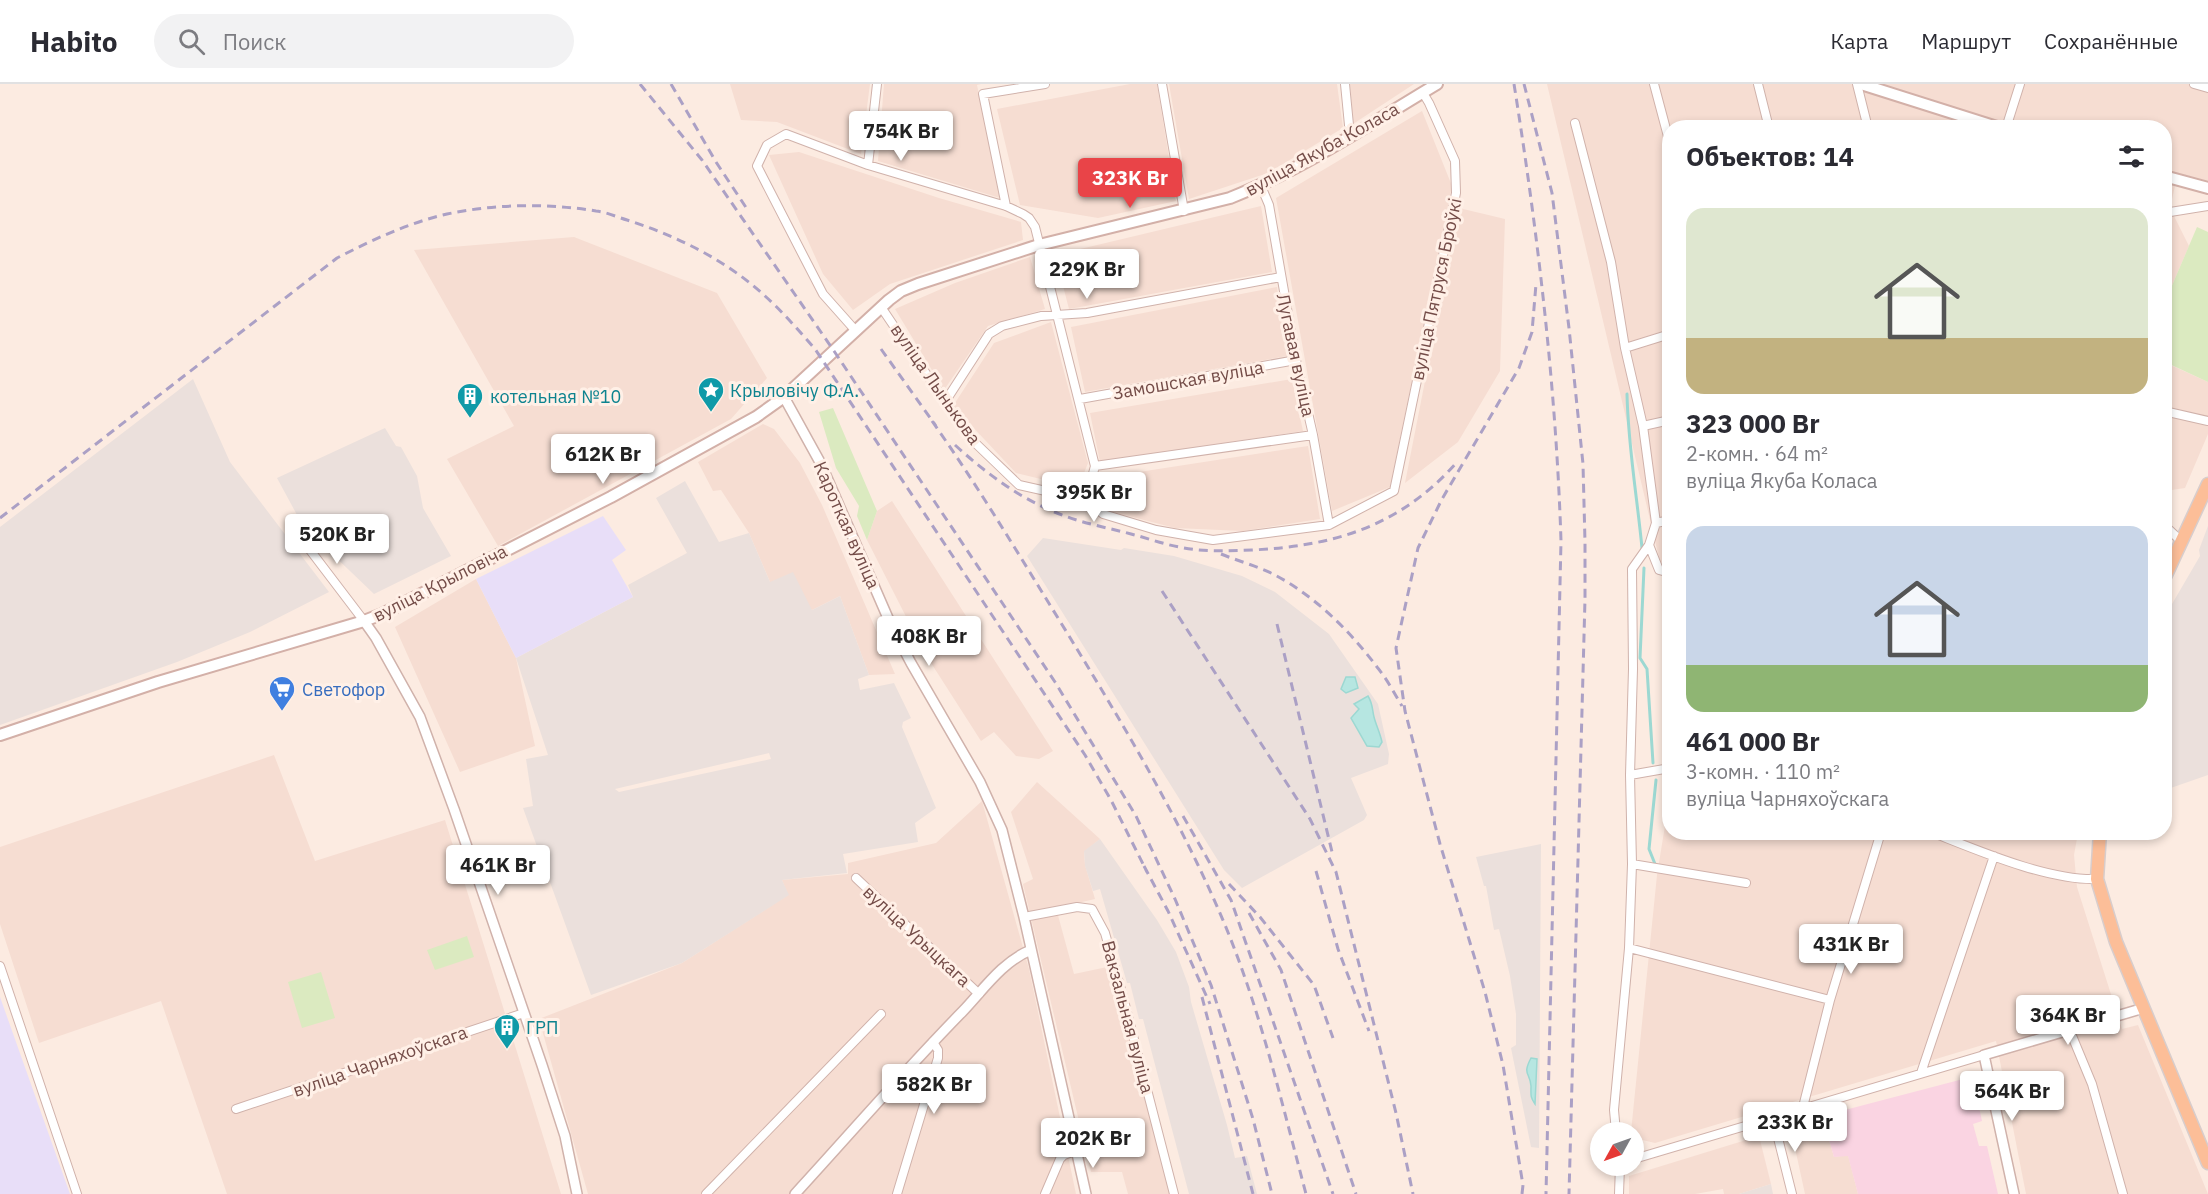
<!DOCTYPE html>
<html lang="ru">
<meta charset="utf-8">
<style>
body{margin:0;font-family:"IBM Plex Sans",sans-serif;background:#f2f2f3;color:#2b2b33;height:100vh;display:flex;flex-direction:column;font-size:22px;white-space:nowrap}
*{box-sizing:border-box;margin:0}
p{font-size:20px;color:#7c7c81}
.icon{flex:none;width:33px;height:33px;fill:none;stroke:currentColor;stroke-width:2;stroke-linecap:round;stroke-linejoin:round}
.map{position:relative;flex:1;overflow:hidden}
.side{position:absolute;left:1662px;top:36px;width:510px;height:720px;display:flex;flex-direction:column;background:#fff;border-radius:24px;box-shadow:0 3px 9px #0003}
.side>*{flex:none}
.needle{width:39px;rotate:230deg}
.buttons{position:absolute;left:1590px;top:1038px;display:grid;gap:12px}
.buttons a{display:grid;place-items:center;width:54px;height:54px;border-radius:50%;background:#fff;box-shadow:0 3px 9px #0003;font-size:30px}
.price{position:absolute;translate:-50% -51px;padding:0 14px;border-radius:6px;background:#fff;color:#222;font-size:20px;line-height:39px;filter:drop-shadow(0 2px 3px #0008)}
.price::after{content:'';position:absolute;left:50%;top:36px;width:18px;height:14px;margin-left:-9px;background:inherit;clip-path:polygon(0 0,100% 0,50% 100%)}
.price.current{background:#e94448;color:#fff}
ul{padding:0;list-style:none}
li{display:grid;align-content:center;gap:12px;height:318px;padding:0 24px}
li span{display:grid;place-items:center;height:186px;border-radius:18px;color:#555}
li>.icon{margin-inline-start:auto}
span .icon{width:108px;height:108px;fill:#fffc;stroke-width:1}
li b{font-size:26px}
h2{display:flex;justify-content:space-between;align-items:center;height:72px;padding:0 24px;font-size:26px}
header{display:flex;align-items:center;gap:36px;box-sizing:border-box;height:84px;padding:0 30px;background:#fff;border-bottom:2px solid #e1e1e2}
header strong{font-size:28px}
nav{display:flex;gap:33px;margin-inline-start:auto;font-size:21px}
.search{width:420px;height:54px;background:#f2f2f3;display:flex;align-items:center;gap:15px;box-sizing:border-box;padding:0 21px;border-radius:33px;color:#7c7c81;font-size:22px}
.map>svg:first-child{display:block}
</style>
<header>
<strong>Habito</strong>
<div class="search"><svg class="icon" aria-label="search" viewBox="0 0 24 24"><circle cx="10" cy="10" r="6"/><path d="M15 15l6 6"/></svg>Поиск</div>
<nav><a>Карта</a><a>Маршрут</a><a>Сохранённые</a></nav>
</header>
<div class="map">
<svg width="2208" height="1110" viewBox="0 0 2208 1110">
<rect width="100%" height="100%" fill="#fcebe1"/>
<path fill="#f6ddd2" d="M 730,0 L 870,0 L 861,70 L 777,38 L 741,36 Z
M 884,0 L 981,0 L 977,1 L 1000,114 L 878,77 Z
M 1130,0 L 1157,0 L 1176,117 L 1098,134 L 1020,121 L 997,25 Z
M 1169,0 L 1337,0 L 1343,44 L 1268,89 L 1189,115 Z
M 1350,0 L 1414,0 L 1353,40 Z
M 1547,0 L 2208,0 L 2208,97 L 2178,89 L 2170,124 L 2189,162 L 2165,218 L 2164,44 L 1670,44 L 1669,480 L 1660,478 Z
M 1422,27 L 1452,102 L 1390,403 L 1332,427 L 1276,114 Z
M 799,68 L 939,114 L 1021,138 L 1023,156 L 890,200 L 853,226 L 823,190 L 769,71 Z
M 1261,122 L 1272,188 L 1069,225 L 1055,171 Z
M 1459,124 L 1505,135 L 1500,287 L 1458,358 L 1405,399 Z
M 574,153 L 717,209 L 767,294 L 731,335 L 498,462 L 447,375 L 514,342 L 414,166 Z
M 1030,173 L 1045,225 L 988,242 L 944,306 L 895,225 L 955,199 Z
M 1277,203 L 1287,272 L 1085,308 L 1071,243 Z
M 1051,238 L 1088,379 L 1078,404 L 1016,389 L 953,322 L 994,259 Z
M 2164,278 L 2208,298 L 2208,350 L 2185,404 L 2165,407 Z
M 1292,295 L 1303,347 L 1100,378 L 1090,329 Z
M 763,340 L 774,345 L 800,379 L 822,421 L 895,590 L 869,591 L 840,512 L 812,526 L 770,498 L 749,449 L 721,406 L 713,407 L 698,378 Z
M 1308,362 L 1320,435 L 1243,447 L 1175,444 L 1105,426 L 1100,394 Z
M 892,417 L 1053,667 L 1039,675 L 1016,672 L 994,648 L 981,657 L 924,568 L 867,456 L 877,427 Z
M 476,495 L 516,574 L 535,662 L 460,688 L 395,543 Z
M 274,671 L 315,777 L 445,736 L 561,1110 L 227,1110 L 161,917 L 39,959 L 0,840 L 0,763 Z
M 1037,698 L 1100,755 L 1084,768 L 1085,781 L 1095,815 L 1056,824 L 1074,890 L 1112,882 L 1171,1110 L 1128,1110 L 1122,1088 L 1091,1088 L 1023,800 L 1033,795 L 1011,728 Z
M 982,717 L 1029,885 L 1076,1110 L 588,1110 L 539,935 L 682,879 L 788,811 L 782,796 L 848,790 L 848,779 L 936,759 Z
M 1669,717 L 1670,748 L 2078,749 L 2074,771 L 2077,803 L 2122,945 L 2138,941 L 2208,1110 L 2026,1110 L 1996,957 L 1655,1059 L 1634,1054 L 1634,1048 L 1631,1048 L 1657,791 Z
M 1822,1032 L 1834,1073 L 1848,1071 L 1858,1110 L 1805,1110 L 1790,1041 Z
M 1759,1052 L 1771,1100 L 1739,1110 L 1724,1110 L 1723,1105 L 1695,1110 L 1629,1110 L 1629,1092 Z"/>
<path fill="#ebe0dc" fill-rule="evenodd" d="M 193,295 L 230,378 L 329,508 L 250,548 L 177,578 L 0,641 L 0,443 Z
M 385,344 L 396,362 L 401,363 L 417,392 L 423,424 L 451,472 L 374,510 L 303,442 L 277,394 Z
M 685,397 L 719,458 L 749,449 L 770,498 L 793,488 L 812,526 L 840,512 L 869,591 L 858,595 L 860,606 L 894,599 L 911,634 L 903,638 L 902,643 L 936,724 L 915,739 L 918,758 L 843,770 L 847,789 L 782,796 L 789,811 L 682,879 L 591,911 L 523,724 L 533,722 L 526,675 L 548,671 L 516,574 L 633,513 L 628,501 L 687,469 L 656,414 ZM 769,669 L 771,675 L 619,708 L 615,705 Z
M 2208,442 L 2208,691 L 2165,706 L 2165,532 L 2200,472 L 2199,466 Z
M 1043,454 L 1121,466 L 1124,464 L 1174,472 L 1242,492 L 1275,508 L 1329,550 L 1378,620 L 1389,670 L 1388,680 L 1351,694 L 1367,731 L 1364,736 L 1242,804 L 1224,786 L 1027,472 Z
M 1100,755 L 1157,836 L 1176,868 L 1189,903 L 1191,918 L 1227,1041 L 1235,1074 L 1247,1072 L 1257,1110 L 1189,1110 L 1143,935 L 1139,935 L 1130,899 L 1127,899 L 1100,805 L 1093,807 L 1085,782 L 1084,767 Z
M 1541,760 L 1539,1064 L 1531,1063 L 1511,964 L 1516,961 L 1516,930 L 1510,892 L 1499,845 L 1494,846 L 1486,802 L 1484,802 L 1476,773 Z
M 1771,1100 L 1773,1110 L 1739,1110 Z"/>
<path fill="#e8def8" d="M 603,432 L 626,466 L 612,476 L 633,513 L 516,574 L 476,495 Z
M 0,913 L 70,1110 L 0,1110 Z"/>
<path fill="#fad4e2" d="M 1967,994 L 1973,996 L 1982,1037 L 1973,1040 L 1979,1062 L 1987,1062 L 1998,1110 L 1858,1110 L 1848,1072 L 1834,1073 L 1822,1032 Z"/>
<path fill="#dbeac0" d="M 2197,143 L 2208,148 L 2208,298 L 2165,278 L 2165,218 Z
M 833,324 L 877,427 L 867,456 L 857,432 L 859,422 L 836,384 L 819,328 Z
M 467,852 L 474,873 L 435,886 L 427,866 Z
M 321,888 L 335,934 L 302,944 L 288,898 Z"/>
<path fill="#b6e6e1" stroke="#9cd8d2" stroke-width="1.5" d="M 1346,593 L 1355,593 L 1358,604 L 1346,609 L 1341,605 Z
M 1368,612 C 1373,620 1372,625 1374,633 C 1376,641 1380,649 1382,658 L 1379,663 L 1367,662 L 1351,634 L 1359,625 L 1354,620 Z
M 1531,974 L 1537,975 L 1535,1020 C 1530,1013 1531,1011 1531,1002 C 1530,988 1522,991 1531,974 Z"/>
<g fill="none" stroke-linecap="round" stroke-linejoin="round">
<path stroke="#9cd8d2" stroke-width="3" d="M 1627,310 C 1628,362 1637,412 1642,464
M 1644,484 L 1640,574 L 1647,585 L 1653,679
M 1655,780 L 1649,765 L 1656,696"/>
<g stroke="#d0b2ab" stroke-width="10">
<path id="minor" d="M 1162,0 L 1184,127
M 1345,0 L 1349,41 L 1353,51
M 1654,0 L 1670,60
M 1758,0 L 1769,44
M 1857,0 L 1868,44
M 2194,0 L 2208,4
M 1575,39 L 1611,178 L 1625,264 L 1643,342 L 1656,439 L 1649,461 L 1632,485 L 1633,585 L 1630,691 L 1632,780 L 1629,864 L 1614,1026 L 1616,1048
M 2006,44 L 2020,0
M 868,81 L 877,0
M 1261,102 L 1269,121 L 1296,276 L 1313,351 L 1329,441
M 1006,122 L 983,10 L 1045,0
M 2164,129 L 2208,122
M 881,223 L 969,353 L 1019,401 L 1086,416 L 1103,430 L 1156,446 L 1213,456 L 1329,441 L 1394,407 L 1456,109 L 1455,77 L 1429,19 L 1423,9
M 855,246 L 823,210 L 757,82 L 767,61 L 786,50 L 868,81 L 1006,122 L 1023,130 L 1029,134 L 1035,143 L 1095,382 L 1086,416
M 1625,264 L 1670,250
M 1080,315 L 1296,276
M 945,318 L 989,250 L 1002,242 L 1041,232 L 1087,229 L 1281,193
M 2164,327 L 2208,337
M 1643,342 L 1670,336
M 1095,382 L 1313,351
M 1656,439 L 1670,436
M 291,441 L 364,537
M 2164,441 L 2181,457
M 1649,461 L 1659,486 L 1670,489
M 1630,691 L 1670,684
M 1931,748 C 1977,766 2048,797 2097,795
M 1632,780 L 1746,799
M 856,794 L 979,910
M 1024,833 L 1077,823 L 1092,825 L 1105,849 L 1122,909 L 1174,1110
M 1629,864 L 1830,916
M 0,882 L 77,1110
M 2070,947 L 2092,1000 L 2123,1110
M 1921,989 L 1994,772
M 236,1025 L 524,929
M 1802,1027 L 1830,916 L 1881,748
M 1773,1034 L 1792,1110
M 1634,1075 L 1984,971
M 706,1110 L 881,930
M 897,1110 L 938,974 L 938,966 L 933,958
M 1045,1110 L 1060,1075 L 1064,1071 L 1075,1067
M 1619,1110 L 1620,1082"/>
</g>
<g stroke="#d0b2ab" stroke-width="12">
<path id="tertiary" d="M 784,313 L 821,380 L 891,541 L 911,579 L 980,698 L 1002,746 L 1024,833 L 1086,1110
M 364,537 L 376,554 L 420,633 L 454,725 L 542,981 L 565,1052 L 577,1110
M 795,1110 C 851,1049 905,986 963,927 C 983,906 1003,877 1031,866
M 2014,1110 L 1984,971 L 2144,924"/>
</g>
<g stroke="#d3b0a8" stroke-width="14">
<path id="secondary" d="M 1861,0 L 2000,44
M 2164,92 L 2208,104
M 0,651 L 158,598 L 364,537 L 382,530 L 611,413 L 756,333 L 784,313 L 889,216 L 901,207 L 918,200 L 1039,161 L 1230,114 C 1303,85 1370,40 1437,0"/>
</g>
<g stroke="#d8cdcc" stroke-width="15">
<path id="primary" d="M 2164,495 L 2208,400
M 2100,748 L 2097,795 L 2116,858 L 2208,1079"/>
</g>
<use href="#minor" stroke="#fff" stroke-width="8"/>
<use href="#tertiary" stroke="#fff" stroke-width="9"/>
<use href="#secondary" stroke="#fff" stroke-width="10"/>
<use href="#primary" stroke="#fcbe98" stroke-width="12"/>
<path stroke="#aba0c5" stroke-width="3" stroke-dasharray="9 6" stroke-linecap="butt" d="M 640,0 L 702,76 L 834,267 L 1055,598 L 1136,732 L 1175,815 L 1211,901 L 1253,1035 L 1272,1110
M 671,0 L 716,78 L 749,128
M 1514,0 C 1538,151 1556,303 1561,457 L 1546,1110
M 1524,0 L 1552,109 L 1569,244 L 1583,380 L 1585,458 L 1585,515 L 1569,1110
M 881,265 L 936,342
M 932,337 C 980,405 1022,476 1066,547 C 1124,642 1182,738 1225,841 C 1261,928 1282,1020 1306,1110
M 955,361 C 988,391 1023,417 1065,432 C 1086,440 1109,444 1131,450 C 1147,454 1163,460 1179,463 C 1203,468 1227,467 1252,466 C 1335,462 1401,442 1458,377
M 0,434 L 337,174 C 372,156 408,139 447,130 C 495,120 548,119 596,127 C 606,128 617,133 627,136 C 677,152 726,176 765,212 C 783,228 799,247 815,265 L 1085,671 L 1111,716 L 1147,788
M 1221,470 C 1238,477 1257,482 1273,490 C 1314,511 1350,547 1377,583 C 1387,595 1394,609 1402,622
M 1162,507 L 1310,735 L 1336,788 L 1396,1029 L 1413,1110
M 1277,540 L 1332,768
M 1183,732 L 1231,816 L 1333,1110
M 1144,782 L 1168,827 L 1210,920
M 1316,787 L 1338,865 L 1369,947
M 1229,800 L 1260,833 L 1314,901 L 1333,954
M 1249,829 L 1281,886 L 1356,1110
M 1202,913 L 1253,1110
M 1522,1110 L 1523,1101 L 1503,981 L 1485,908 L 1440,760 L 1405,627 L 1396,564 L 1418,464 L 1442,415 L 1519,284 L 1532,248 L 1536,200"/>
</g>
<defs>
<g id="sight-pin" transform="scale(1.35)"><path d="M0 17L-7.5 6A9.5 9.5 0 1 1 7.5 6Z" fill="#0f9aa8" stroke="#fff0e7"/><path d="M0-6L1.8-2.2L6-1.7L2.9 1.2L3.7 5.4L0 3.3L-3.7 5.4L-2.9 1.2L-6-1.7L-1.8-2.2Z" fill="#fff"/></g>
<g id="building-pin" transform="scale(1.35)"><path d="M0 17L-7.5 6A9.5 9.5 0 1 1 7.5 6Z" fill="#0f9aa8" stroke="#fff0e7"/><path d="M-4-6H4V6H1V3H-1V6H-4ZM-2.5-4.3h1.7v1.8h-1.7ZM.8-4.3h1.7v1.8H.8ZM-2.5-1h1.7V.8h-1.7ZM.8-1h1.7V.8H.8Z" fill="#fff"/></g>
<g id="supermarket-pin" transform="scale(1.35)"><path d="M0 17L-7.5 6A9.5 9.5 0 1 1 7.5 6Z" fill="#3f7fe0" stroke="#fff0e7"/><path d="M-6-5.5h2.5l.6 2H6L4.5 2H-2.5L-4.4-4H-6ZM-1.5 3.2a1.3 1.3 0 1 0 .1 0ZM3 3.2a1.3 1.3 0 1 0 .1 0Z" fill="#fff"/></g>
</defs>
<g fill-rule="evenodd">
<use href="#sight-pin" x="711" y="306"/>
<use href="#building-pin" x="470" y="312"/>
<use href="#supermarket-pin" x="282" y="605"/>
<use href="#building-pin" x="507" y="943"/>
</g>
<g text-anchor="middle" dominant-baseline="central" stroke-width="6" stroke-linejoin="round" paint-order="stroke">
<g font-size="18" fill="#744c48" stroke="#fff0e7">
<text transform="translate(1322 65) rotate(-29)">вуліца Якуба Коласа</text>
<text transform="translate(1436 205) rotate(-78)">вуліца Пятруся Броўкі</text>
<text transform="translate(1296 271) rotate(78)">Лугавая вуліца</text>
<text transform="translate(1188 296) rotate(-10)">Замошская вуліца</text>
<text transform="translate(936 300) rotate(55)">вуліца Лынькова</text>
<text transform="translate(847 441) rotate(66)">Кароткая вуліца</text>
<text transform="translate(440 499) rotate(-27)">вуліца Крыловіча</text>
<text transform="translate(917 852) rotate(43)">вуліца Урыцкага</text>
<text transform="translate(1128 933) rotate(75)">Вакзальная вуліца</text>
<text transform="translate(380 977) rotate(-19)">вуліца Чарняхоўскага</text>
</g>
<g font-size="18" fill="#0d838f" stroke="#fff0e7" text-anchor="start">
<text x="730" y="306">Крыловічу Ф.А.</text>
<text x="490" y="312">котельная №10</text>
<text x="526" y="943">ГРП</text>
</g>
<g font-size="18" fill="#366cbe" stroke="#fff0e7" text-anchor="start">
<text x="302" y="605">Светофор</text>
</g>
</g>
</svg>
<div class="buttons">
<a><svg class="needle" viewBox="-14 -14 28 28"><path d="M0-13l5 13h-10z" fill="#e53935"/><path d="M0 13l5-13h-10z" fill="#7c7c81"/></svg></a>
</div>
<b class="price" style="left:901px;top:78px">754K Br</b>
<b class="price current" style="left:1130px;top:125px">323K Br</b>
<b class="price" style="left:1087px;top:216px">229K Br</b>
<b class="price" style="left:603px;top:401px">612K Br</b>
<b class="price" style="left:1094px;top:439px">395K Br</b>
<b class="price" style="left:337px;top:481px">520K Br</b>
<b class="price" style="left:929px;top:583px">408K Br</b>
<b class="price" style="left:498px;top:812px">461K Br</b>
<b class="price" style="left:1851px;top:891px">431K Br</b>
<b class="price" style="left:2068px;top:962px">364K Br</b>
<b class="price" style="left:934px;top:1031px">582K Br</b>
<b class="price" style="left:2012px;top:1038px">564K Br</b>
<b class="price" style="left:1795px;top:1069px">233K Br</b>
<b class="price" style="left:1093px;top:1085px">202K Br</b>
<section class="side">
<h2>Объектов: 14<svg class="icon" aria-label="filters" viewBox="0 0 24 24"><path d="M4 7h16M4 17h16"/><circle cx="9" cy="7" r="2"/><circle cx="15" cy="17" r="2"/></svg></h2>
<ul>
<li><span style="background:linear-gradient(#dfe7d0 70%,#c2b280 0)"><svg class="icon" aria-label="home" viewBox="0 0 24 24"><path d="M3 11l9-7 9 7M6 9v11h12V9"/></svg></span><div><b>323 000 Br</b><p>2-комн. · 64 m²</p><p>вуліца Якуба Коласа</p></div></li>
<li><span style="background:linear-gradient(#c9d6e8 75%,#8fb573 0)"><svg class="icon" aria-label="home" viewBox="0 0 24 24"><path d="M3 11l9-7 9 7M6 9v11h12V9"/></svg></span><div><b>461 000 Br</b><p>3-комн. · 110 m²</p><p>вуліца Чарняхоўскага</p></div></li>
</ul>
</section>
</div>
